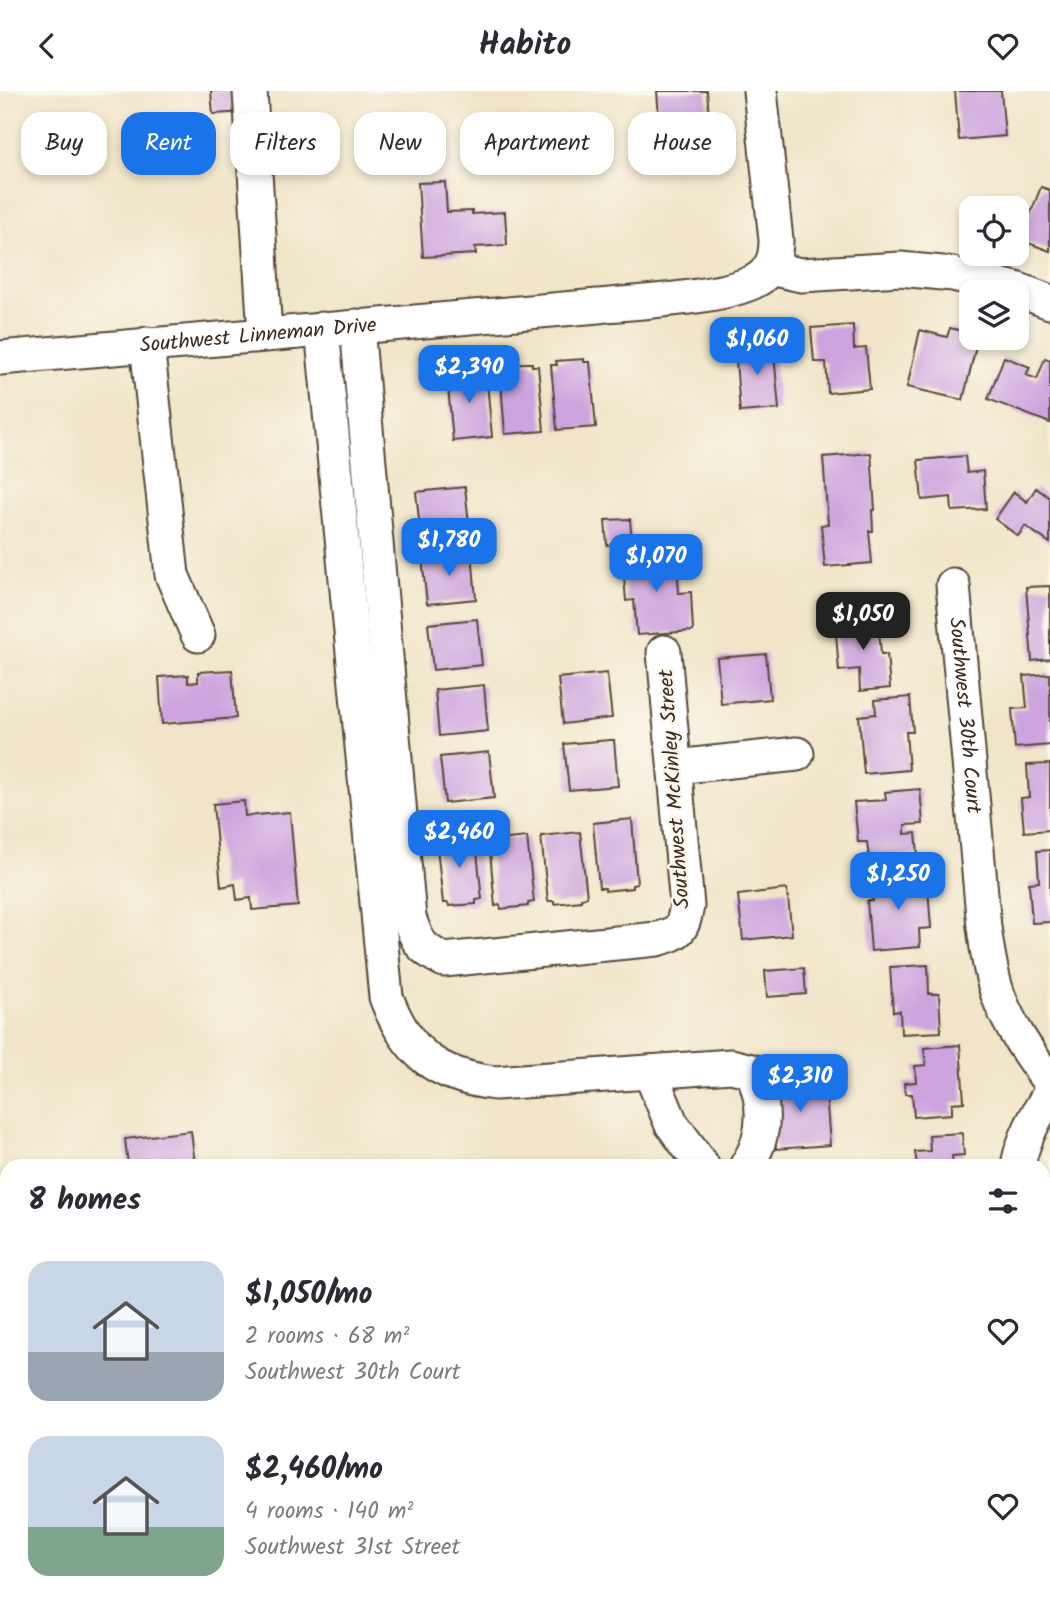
<!DOCTYPE html>
<meta charset="utf-8">
<style>
body{margin:0;font-family:Kalam,sans-serif;background:#f2f2f3;color:#2b2b33;height:100vh;display:flex;flex-direction:column;font-size:26px;white-space:nowrap}
*{box-sizing:border-box;margin:0}
p{font-size:23px;color:#7c7c81}
.icon{flex:none;width:38px;height:38px;fill:none;stroke:currentColor;stroke-width:2;stroke-linecap:round;stroke-linejoin:round}
.map{position:relative;flex:1;overflow:hidden}
.sheet{position:absolute;left:0px;top:1068px;width:1050px;height:450px;display:flex;flex-direction:column;background:#fff;border-radius:21px 21px 0 0;box-shadow:0 4px 10px #0003}
.sheet>*{flex:none}
.top-card{position:absolute;left:21px;top:21px;width:1008px;height:63px;display:flex;gap:14px}
.fabs{position:absolute;left:959px;top:105px;display:grid;gap:14px}
.fabs a{display:grid;place-items:center;width:70px;height:70px;border-radius:14px;background:#fff;box-shadow:0 4px 10px #0003;font-size:35px}
.price{position:absolute;translate:-50% -60px;padding:0 16px;border-radius:14px;background:#1a73e8;color:#fff;font-size:23px;line-height:46px;filter:drop-shadow(0 2px 4px #0008)}
.price::after{content:'';position:absolute;left:50%;top:42px;width:21px;height:16px;margin-left:-10px;background:inherit;clip-path:polygon(0 0,100% 0,50% 100%)}
.price.selected{background:#222;color:#fff}
ul{padding:0;list-style:none}
li{display:flex;align-items:center;gap:21px;height:175px;padding:0 28px}
li span{display:grid;place-items:center;flex:none;width:196px;height:140px;border-radius:21px;color:#555}
li>.icon{margin-inline-start:auto}
span .icon{width:84px;height:84px;fill:#fffc;stroke-width:1}
li b{font-size:30px}
h2{display:flex;justify-content:space-between;align-items:center;height:84px;padding:0 28px;font-size:30px}
.chip{padding:0 24px;border-radius:21px;background:#fff;box-shadow:0 4px 10px #0003;font-size:24px;line-height:63px}
.chip.selected{background:#1a73e8;color:#fff}
header{display:flex;justify-content:space-between;align-items:center;height:91px;padding:0 28px;background:#fff;font-size:32px;font-weight:700}
.map>svg:first-child{display:block}
</style>
<header><svg class="icon" aria-label="back" viewBox="0 0 24 24"><path d="M15 5l-7 7 7 7"/></svg>Habito<svg class="icon" aria-label="heart" viewBox="0 0 24 24"><path d="M12 20l-8-8c-3-5 5-10 8-4 3-6 11-1 8 4z"/></svg></header>
<div class="map">
<svg width="1050" height="1517" viewBox="0 0 1050 1517">
<rect width="100%" height="100%" fill="#fbf7ec"/>
<filter id="ink" filterUnits="userSpaceOnUse"><feTurbulence type="fractalNoise" baseFrequency=".0143" numOctaves="2"/><feDisplacementMap in="SourceGraphic" scale="14" xChannelSelector="R" yChannelSelector="G"/><feConvolveMatrix kernelMatrix="1 2 1 2 8 2 1 2 1" color-interpolation-filters="sRGB"/></filter>
<filter id="wash" filterUnits="userSpaceOnUse"><feTurbulence type="fractalNoise" baseFrequency=".00686" numOctaves="4" result="noise"/><feDisplacementMap in="SourceGraphic" scale="28" xChannelSelector="R" yChannelSelector="G"/><feGaussianBlur stdDeviation="1.57" result="paint"/><feColorMatrix in="noise" values="0 0 0 0 0 0 0 0 0 0 0 0 0 0 0 0 0 1.4 0 .05"/><feComposite in="paint" operator="in"/></filter>
<g filter="url(#wash)">
<rect width="100%" height="100%" fill="#f0e5c8"/>
<g id="blocks">
<path fill="#cda4de" d="M 211,0 L 244,0 L 246,21 L 213,23 Z
M 657,0 L 707,0 L 710,36 L 660,40 Z
M 955,0 L 1001,0 L 1005,45 L 959,49 Z
M 445,91 L 447,121 L 472,120 L 472,123 L 505,121 L 507,154 L 475,156 L 476,163 L 423,166 L 418,92 Z
M 1041,96 L 1050,99 L 1050,160 L 1020,149 Z
M 853,234 L 854,258 L 866,257 L 870,298 L 828,302 L 826,271 L 814,271 L 811,237 Z
M 950,237 L 971,242 L 971,247 L 978,247 L 963,309 L 907,296 L 920,239 L 947,246 Z
M 768,249 L 768,253 L 773,252 L 779,318 L 740,321 L 735,256 L 740,255 L 740,252 Z
M 1004,266 L 1030,276 L 1026,284 L 1037,288 L 1045,267 L 1050,269 L 1050,332 L 988,308 Z
M 584,268 L 584,271 L 590,271 L 596,336 L 557,339 L 551,274 L 557,274 L 556,270 Z
M 524,272 L 532,272 L 532,275 L 538,275 L 544,340 L 505,343 L 500,278 L 505,277 L 505,274 Z
M 480,278 L 481,282 L 486,281 L 492,346 L 453,350 L 447,285 L 453,284 L 453,281 Z
M 871,362 L 875,419 L 872,419 L 873,440 L 869,440 L 872,472 L 825,476 L 821,434 L 828,433 L 823,366 Z
M 965,365 L 967,382 L 983,380 L 986,418 L 952,420 L 951,406 L 922,409 L 918,369 Z
M 465,396 L 470,442 L 421,447 L 416,401 Z
M 1036,397 L 1050,407 L 1050,452 L 1025,435 L 1018,445 L 995,428 L 1014,401 L 1027,411 Z
M 630,428 L 632,452 L 607,454 L 605,429 Z
M 667,459 L 667,472 L 677,471 L 679,502 L 691,501 L 693,540 L 637,544 L 634,509 L 626,510 L 622,462 Z
M 472,462 L 476,508 L 427,513 L 422,467 Z
M 1050,495 L 1050,568 L 1032,570 L 1026,496 Z
M 878,526 L 881,563 L 887,563 L 890,597 L 860,600 L 859,578 L 839,580 L 835,530 Z
M 477,528 L 482,574 L 433,579 L 428,533 Z
M 766,563 L 770,608 L 721,613 L 717,567 Z
M 232,579 L 236,627 L 162,633 L 159,586 L 188,584 L 188,592 L 198,591 L 198,581 Z
M 607,582 L 612,627 L 563,633 L 558,587 Z
M 1050,583 L 1050,654 L 1015,657 L 1012,618 L 1027,617 L 1024,585 Z
M 484,594 L 488,640 L 439,645 L 435,599 Z
M 910,606 L 913,641 L 906,641 L 909,679 L 864,683 L 859,625 L 876,623 L 875,609 Z
M 610,649 L 614,649 L 618,695 L 569,699 L 564,653 Z
M 489,661 L 494,707 L 445,712 L 440,666 Z
M 1050,673 L 1050,739 L 1024,741 L 1021,707 L 1029,706 L 1027,674 Z
M 920,698 L 923,733 L 905,734 L 905,743 L 916,742 L 918,763 L 869,766 L 867,751 L 858,751 L 854,711 L 886,709 L 885,701 Z
M 244,710 L 245,725 L 290,721 L 298,815 L 252,819 L 251,807 L 237,809 L 235,793 L 221,796 L 213,713 Z
M 632,728 L 637,793 L 632,794 L 632,797 L 605,800 L 605,797 L 599,797 L 593,732 Z
M 580,741 L 587,806 L 581,807 L 581,810 L 554,813 L 554,810 L 548,810 L 541,745 Z
M 475,743 L 482,808 L 476,809 L 476,813 L 449,815 L 448,812 L 443,812 L 436,747 Z
M 527,746 L 534,811 L 528,812 L 528,815 L 501,818 L 500,814 L 495,815 L 489,750 Z
M 1050,759 L 1050,831 L 1032,832 L 1029,792 L 1039,791 L 1037,760 Z
M 927,784 L 931,837 L 919,838 L 920,856 L 871,860 L 867,810 L 873,810 L 871,789 Z
M 787,798 L 792,844 L 743,849 L 738,804 Z
M 928,874 L 929,903 L 939,903 L 941,941 L 901,943 L 900,920 L 893,921 L 890,876 Z
M 804,877 L 806,903 L 767,906 L 765,880 Z
M 960,954 L 964,1011 L 952,1012 L 952,1023 L 914,1026 L 912,1003 L 905,1003 L 904,992 L 916,991 L 915,975 L 926,974 L 924,957 Z
M 825,988 L 830,1054 L 776,1058 L 770,992 Z
M 191,1040 L 195,1074 L 128,1074 L 125,1048 Z
M 962,1042 L 964,1064 L 952,1065 L 953,1074 L 917,1074 L 915,1061 L 930,1060 L 929,1044 Z
M 803,1510 L 880,1510 L 881,1517 L 803,1517 Z
M 932,1510 L 987,1510 L 987,1517 L 933,1517 Z"/>
</g>
</g>
<g filter="url(#ink)">
<use href="#blocks" fill-opacity="0" stroke="#564638" stroke-width="2"/>
<g fill="none" stroke-linecap="round" stroke-linejoin="round">
<g stroke="#564638" stroke-width="37">
<g id="minor">
<path d="M 250,0 L 265,243"/>
<path d="M 769,177 L 801,184 L 900,178 L 953,183 L 1016,198 L 1050,211"/>
<path d="M 357,235 L 409,827 C 418,852 420,857 444,869 L 657,848 C 681,841 682,839 687,815 L 664,561"/>
<path d="M 322,238 L 386,906 C 407,962 436,985 495,992 L 731,975 L 752,980 C 766,1012 767,1044 747,1074"/>
<path d="M 147,253 L 172,484 L 198,544"/>
<path id="s1" d="M 0,267 L 598,215 C 635,211 732,207 760,187 C 773,177 776,164 776,149 L 760,0"/>
<path id="s2" d="M 953,494 L 984,836 C 987,858 990,880 997,901 C 1008,934 1030,964 1050,992"/>
<path d="M 675,676 L 797,663"/>
<path d="M 650,981 L 671,1032 L 702,1074"/>
<path d="M 1018,1074 C 1023,1048 1036,1025 1050,1002"/>
<path d="M 0,1410 L 7,1409"/>
<path d="M 1043,1496 L 1045,1517"/>
<path d="M 436,1510 L 437,1517"/>
<path d="M 750,1510 L 751,1517"/>
</g>
</g>
<use href="#minor" stroke="#fff" stroke-width="33"/>
</g>
</g>
<g text-anchor="middle" dominant-baseline="central" stroke-width="5" stroke-linejoin="round" paint-order="stroke">
<g font-size="21" fill="#3b2a1e" stroke="#fbf7ec">
<text stroke="none"><textPath href="#s1" startOffset="259">Southwest Linneman Drive</textPath></text>
<text stroke="none"><textPath href="#s2" startOffset="131">Southwest 30th Court</textPath></text>
<text transform="translate(675 698) rotate(-94)">Southwest McKinley Street</text>
</g>
</g>
</svg>
<div class="fabs">
<a><svg class="icon" aria-label="locate" viewBox="0 0 24 24"><circle cx="12" cy="12" r="6"/><path d="M12 2v4M12 18v4M2 12h4M18 12h4"/></svg></a>
<a><svg class="icon" aria-label="layers" viewBox="0 0 24 24"><path d="M12 4l9 5-9 5-9-5zM3 14l9 5 9-5"/></svg></a>
</div>
<b class="price" style="left:757px;top:286px">$1,060</b>
<b class="price" style="left:469px;top:314px">$2,390</b>
<b class="price" style="left:449px;top:487px">$1,780</b>
<b class="price" style="left:656px;top:503px">$1,070</b>
<b class="price selected" style="left:863px;top:561px">$1,050</b>
<b class="price" style="left:459px;top:779px">$2,460</b>
<b class="price" style="left:898px;top:821px">$1,250</b>
<b class="price" style="left:800px;top:1023px">$2,310</b>
<div class="top-card">
<a class="chip">Buy</a>
<a class="chip selected">Rent</a>
<a class="chip">Filters</a>
<a class="chip">New</a>
<a class="chip">Apartment</a>
<a class="chip">House</a>
</div>
<section class="sheet">
<h2>8 homes<svg class="icon" aria-label="filters" viewBox="0 0 24 24"><path d="M4 7h16M4 17h16"/><circle cx="9" cy="7" r="2"/><circle cx="15" cy="17" r="2"/></svg></h2>
<ul>
<li><span style="background:linear-gradient(#c9d6e8 65%,#9aa5b1 0)"><svg class="icon" aria-label="home" viewBox="0 0 24 24"><path d="M3 11l9-7 9 7M6 9v11h12V9"/></svg></span><div><b>$1,050/mo</b><p>2 rooms · 68 m²</p><p>Southwest 30th Court</p></div><svg class="icon" aria-label="heart" viewBox="0 0 24 24"><path d="M12 20l-8-8c-3-5 5-10 8-4 3-6 11-1 8 4z"/></svg></li>
<li><span style="background:linear-gradient(#c9d6e8 65%,#7fa58c 0)"><svg class="icon" aria-label="home" viewBox="0 0 24 24"><path d="M3 11l9-7 9 7M6 9v11h12V9"/></svg></span><div><b>$2,460/mo</b><p>4 rooms · 140 m²</p><p>Southwest 31st Street</p></div><svg class="icon" aria-label="heart" viewBox="0 0 24 24"><path d="M12 20l-8-8c-3-5 5-10 8-4 3-6 11-1 8 4z"/></svg></li>
</ul>
</section>
</div>
